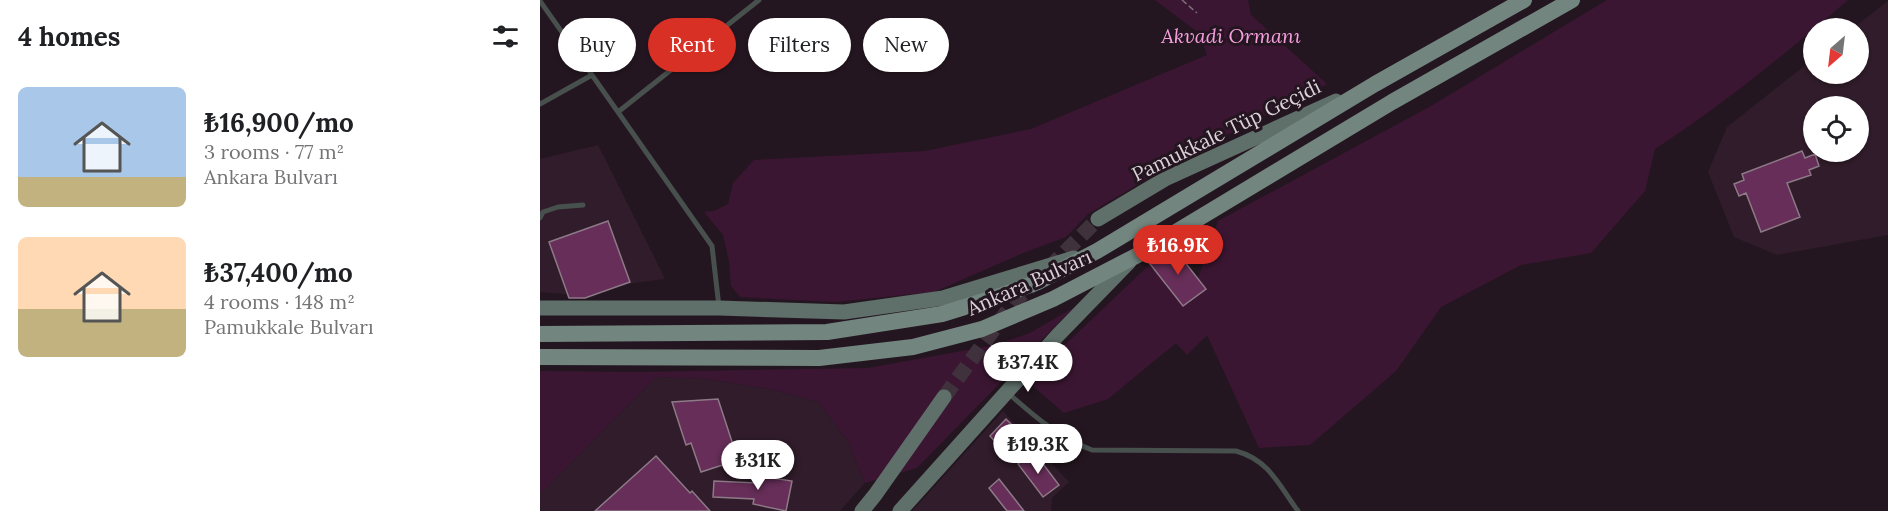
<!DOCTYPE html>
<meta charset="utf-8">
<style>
body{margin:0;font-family:Lora,serif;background:#f2f2f2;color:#202124;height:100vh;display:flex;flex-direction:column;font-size:22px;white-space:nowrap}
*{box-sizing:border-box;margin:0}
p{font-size:20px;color:#757577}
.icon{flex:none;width:33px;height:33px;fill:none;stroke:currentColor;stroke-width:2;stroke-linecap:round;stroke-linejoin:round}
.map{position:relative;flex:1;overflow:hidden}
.sheet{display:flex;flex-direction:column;background:#fff;width:540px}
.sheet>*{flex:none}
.guide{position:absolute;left:18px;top:18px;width:570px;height:54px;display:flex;gap:12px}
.needle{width:39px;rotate:208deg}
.controls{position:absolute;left:1263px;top:18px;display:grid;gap:12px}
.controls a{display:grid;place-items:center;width:66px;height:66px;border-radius:50%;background:#fff;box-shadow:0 2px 4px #0004;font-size:30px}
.price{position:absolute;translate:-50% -51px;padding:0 14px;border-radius:21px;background:#fff;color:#222;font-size:20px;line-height:39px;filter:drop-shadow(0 2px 3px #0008)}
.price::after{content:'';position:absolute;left:50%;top:36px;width:18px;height:14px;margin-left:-9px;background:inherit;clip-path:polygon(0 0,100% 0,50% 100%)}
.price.selected{background:#d93025;color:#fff}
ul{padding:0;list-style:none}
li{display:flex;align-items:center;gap:18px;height:150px;padding:0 18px}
li span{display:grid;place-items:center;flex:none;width:168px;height:120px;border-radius:9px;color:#555}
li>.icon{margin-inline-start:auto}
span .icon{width:72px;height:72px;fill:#fffc;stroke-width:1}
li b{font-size:26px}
h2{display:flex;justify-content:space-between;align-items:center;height:72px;padding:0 18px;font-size:26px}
.chip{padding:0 21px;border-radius:27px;background:#fff;box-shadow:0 2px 4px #0004;font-size:21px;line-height:54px}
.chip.selected{background:#d93025;color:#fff}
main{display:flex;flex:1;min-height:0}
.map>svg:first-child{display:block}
</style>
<main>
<section class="sheet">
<h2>4 homes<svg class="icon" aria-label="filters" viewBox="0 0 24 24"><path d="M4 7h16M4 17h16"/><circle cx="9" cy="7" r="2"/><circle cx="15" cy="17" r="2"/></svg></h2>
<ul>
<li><span style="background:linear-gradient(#a9c7e8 75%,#c2b280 0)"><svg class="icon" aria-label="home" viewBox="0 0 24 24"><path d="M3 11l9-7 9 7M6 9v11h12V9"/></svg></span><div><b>₺16,900/mo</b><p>3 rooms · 77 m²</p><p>Ankara Bulvarı</p></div></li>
<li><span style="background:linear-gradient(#ffd9b3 60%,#c2b280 0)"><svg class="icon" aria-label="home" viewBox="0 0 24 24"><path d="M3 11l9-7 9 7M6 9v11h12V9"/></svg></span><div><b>₺37,400/mo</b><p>4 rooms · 148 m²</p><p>Pamukkale Bulvarı</p></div></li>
</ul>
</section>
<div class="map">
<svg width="1348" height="511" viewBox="0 0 1348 511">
<rect width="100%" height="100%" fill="#241620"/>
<path fill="#301c2a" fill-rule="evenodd" d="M 1348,1 L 1348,235 L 1237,255 L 1194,237 L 1168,172 L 1187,127 L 1273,59 L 1274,74 L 1318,74 L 1318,28 L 1313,28 ZM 1274,106 L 1318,106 L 1318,152 L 1274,152 Z
M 58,145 L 125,279 L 94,283 L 33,295 L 0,292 L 0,159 Z
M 116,377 L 166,379 L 230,389 L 278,402 L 308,441 L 325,483 L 300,511 L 0,511 L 0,494 Z
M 463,411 L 529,482 L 512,498 L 511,511 L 372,511 Z"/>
<path fill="#3b1632" d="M 615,0 L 708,0 L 711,15 L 787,84 L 649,154 L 548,214 L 526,237 L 483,253 L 394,292 L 295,302 L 200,297 L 191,286 L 189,261 L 183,235 L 164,212 L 174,211 L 188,204 L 193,183 L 214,160 L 385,151 L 491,129 L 667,55 L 660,34 Z
M 1067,0 L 1308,0 C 1247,52 1183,105 1115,149 L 1105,191 L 1051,253 L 981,265 L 901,307 L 856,371 L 770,445 L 719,448 L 667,335 L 647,355 L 636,343 L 568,399 L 524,413 L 487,381 L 609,265 L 649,304 L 678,221 L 891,106 Z
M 533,308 L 377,468 L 325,483 L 308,441 L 278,402 L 230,389 L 166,379 L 116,377 L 0,494 L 0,371 L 97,372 L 328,368 L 455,345 L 490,333 Z"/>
<path fill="#662e58" stroke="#8d7a87" stroke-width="1.5" d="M 1262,151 L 1265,158 L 1275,154 L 1279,166 L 1269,170 L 1271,175 L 1247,183 L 1260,217 L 1221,232 L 1206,193 L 1199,196 L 1194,184 L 1204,180 L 1202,174 Z
M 68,221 L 90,282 L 45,298 L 29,298 L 9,242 Z
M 633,247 L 666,289 L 643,306 L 610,264 Z
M 178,399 L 198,460 L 161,472 L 151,443 L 146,445 L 132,402 Z
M 466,419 L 484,437 L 478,443 L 472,437 L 461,448 L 450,436 Z
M 494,452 L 519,485 L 503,497 L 478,464 Z
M 116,456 L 150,493 L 152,491 L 170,511 L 55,511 Z
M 219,471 L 234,471 L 232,478 L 252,481 L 246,511 L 213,504 L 214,499 L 173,497 L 174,481 L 217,483 Z
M 459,479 L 484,511 L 467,511 L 449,488 Z"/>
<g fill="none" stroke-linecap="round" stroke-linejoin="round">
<path stroke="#40323c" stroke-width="15" stroke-dasharray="15 8" stroke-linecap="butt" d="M 509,268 L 558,219
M 404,397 L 474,302 L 492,285"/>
<path stroke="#7a6e76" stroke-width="1.5" stroke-dasharray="6 3" stroke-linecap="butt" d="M 642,0 L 657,13"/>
<path stroke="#47504d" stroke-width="5" d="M 0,1 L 172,246 L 179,307
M 0,104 L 52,75
M 78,112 L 219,0
M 0,218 L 3,212 L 18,207 L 43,205
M 468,393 C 494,416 519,438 552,450 L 696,451 C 729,460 739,485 758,511"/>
<path stroke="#5f6f69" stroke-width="15" d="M 558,219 L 625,179 L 796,101
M 0,308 L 179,308 L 304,312 L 403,298 L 534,258
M 322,511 L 335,495 L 404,397
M 360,511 L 518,335 L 589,262"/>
<path stroke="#72867f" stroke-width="16" d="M 0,334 L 287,332 L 402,314 L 460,296 L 498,282 L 557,251 L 835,84 L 984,0
M 0,357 L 279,358 L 373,347 L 442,329 L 513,299 L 596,256 L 852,102 L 1032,0"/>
</g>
<g text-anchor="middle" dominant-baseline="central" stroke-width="6" stroke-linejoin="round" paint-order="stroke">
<g font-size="20" font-style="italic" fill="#f69fde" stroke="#241620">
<text x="691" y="35">Akvadi Ormanı</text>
</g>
<g font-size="20" fill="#dcd1d8" stroke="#241620">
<text transform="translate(686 130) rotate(-26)">Pamukkale Tüp Geçidi</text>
<text transform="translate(489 282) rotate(-24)">Ankara Bulvarı</text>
</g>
</g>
</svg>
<div class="controls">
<a><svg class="needle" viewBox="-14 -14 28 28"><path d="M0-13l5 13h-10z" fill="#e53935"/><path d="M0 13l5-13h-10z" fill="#757577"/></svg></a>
<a><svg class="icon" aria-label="locate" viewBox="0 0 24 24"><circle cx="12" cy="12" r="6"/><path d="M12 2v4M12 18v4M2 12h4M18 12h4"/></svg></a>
</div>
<b class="price selected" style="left:638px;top:276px">₺16.9K</b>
<b class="price" style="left:488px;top:393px">₺37.4K</b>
<b class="price" style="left:498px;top:475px">₺19.3K</b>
<b class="price" style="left:218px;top:491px">₺31K</b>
<div class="guide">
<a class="chip">Buy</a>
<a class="chip selected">Rent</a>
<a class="chip">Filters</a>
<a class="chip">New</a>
</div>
</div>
</main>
